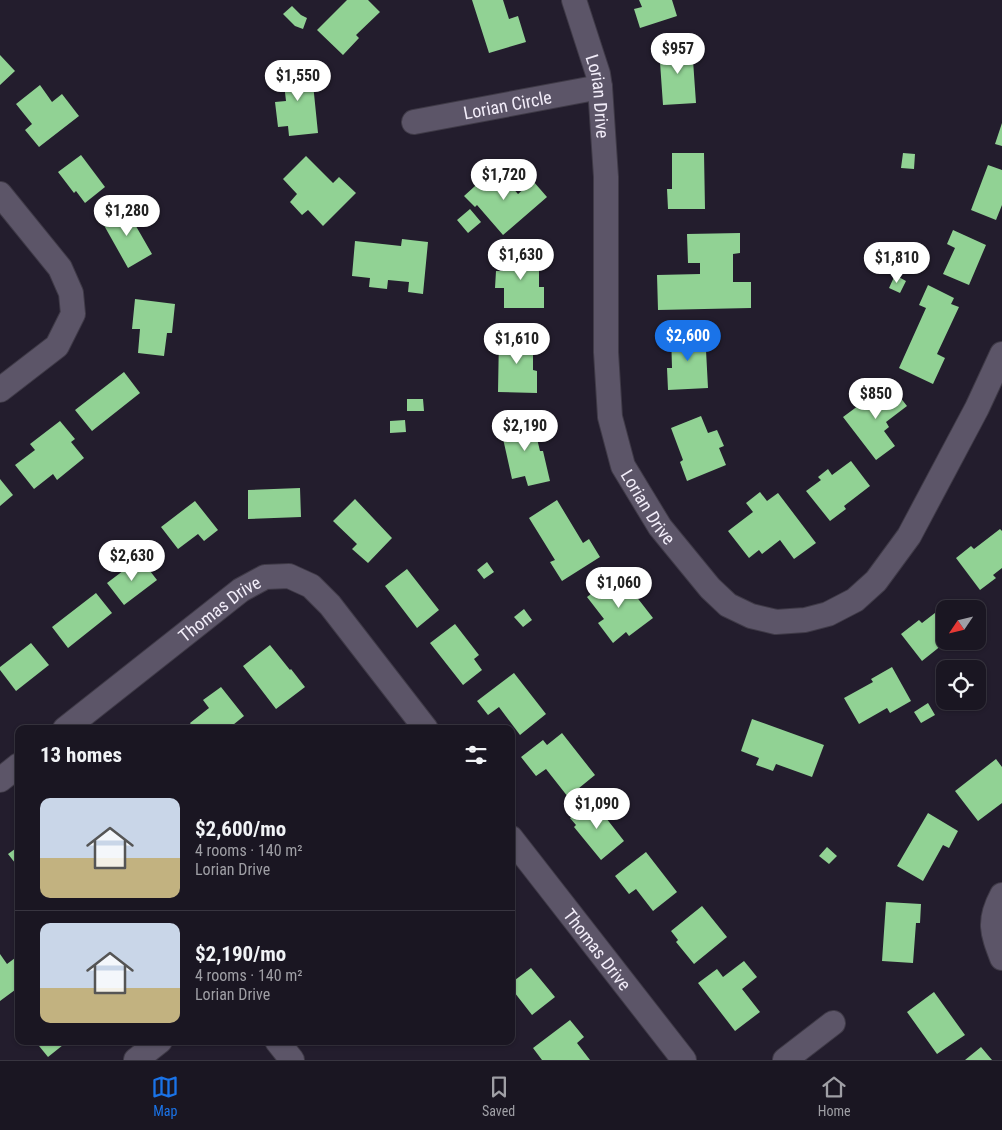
<!DOCTYPE html>
<meta charset="utf-8">
<style>
body{margin:0;font-family:"Roboto Condensed",sans-serif;background:#231f2a;color:#f1f3f6;height:100vh;display:flex;flex-direction:column;font-size:19px;white-space:nowrap}
*{box-sizing:border-box;margin:0}
p{font-size:16px;color:#9f9fa5}
.icon{flex:none;width:28px;height:28px;fill:none;stroke:currentColor;stroke-width:2;stroke-linecap:round;stroke-linejoin:round}
.map{position:relative;flex:1;overflow:hidden}
.panel{position:absolute;left:15px;top:725px;width:500px;height:320px;display:flex;flex-direction:column;background:#1a1622;border-radius:10px;box-shadow:0 1px 4px #0004,0 0 0 1px #383540}
.panel>*{flex:none}
.needle{width:32px;rotate:235deg}
.controls{position:absolute;left:936px;top:600px;display:grid;gap:10px}
.controls a{display:grid;place-items:center;width:50px;height:50px;border-radius:10px;background:#1a1622;box-shadow:0 1px 4px #0004,0 0 0 1px #383540;font-size:25px}
.price{position:absolute;translate:-50% -42px;padding:0 11px;border-radius:18px;background:#fff;color:#222;font-size:16px;line-height:32px;filter:drop-shadow(0 1px 2px #0008)}
.price::after{content:'';position:absolute;left:50%;top:30px;width:15px;height:11px;margin-left:-8px;background:inherit;clip-path:polygon(0 0,100% 0,50% 100%)}
.price.current{background:#1a73e8;color:#fff}
ul{padding:0;list-style:none}
li{display:flex;align-items:center;gap:15px;height:125px;padding:0 25px}
li+li{border-top:1px solid #383540}
li span{display:grid;place-items:center;flex:none;width:140px;height:100px;border-radius:10px;color:#555}
li>.icon{margin-inline-start:auto}
span .icon{width:60px;height:60px;fill:#fffc;stroke-width:1}
li b{font-size:21px}
h2{display:flex;justify-content:space-between;align-items:center;height:60px;padding:0 25px;font-size:21px}
.tab-bar{display:flex;justify-content:space-around;align-items:center;height:70px;border-top:1px solid #383540;background:#1a1622;font-size:14px;color:#9f9fa5}
.tab-bar a{display:grid;justify-items:center;gap:2px}
.tab-bar .current{color:#1a73e8}
.map>svg:first-child{display:block}
</style>
<div class="map">
<svg width="1002" height="1060" viewBox="0 0 1002 1060">
<rect width="100%" height="100%" fill="#231d2d"/>
<path fill="#91d294" d="M 347,0 L 368,0 L 380,12 L 356,35 L 359,38 L 343,55 L 317,30 Z
M 472,0 L 503,0 L 509,19 L 518,16 L 526,42 L 489,53 Z
M 639,0 L 672,0 L 677,16 L 640,28 L 634,9 L 642,7 Z
M 292,6 L 301,15 L 307,18 L 303,29 L 295,26 L 283,14 Z
M 692,46 L 696,103 L 663,105 L 659,48 Z
M 0,55 L 15,71 L 0,85 Z
M 311,64 L 318,133 L 289,136 L 288,126 L 278,127 L 275,102 L 286,101 L 282,67 Z
M 40,85 L 52,102 L 62,94 L 79,116 L 39,147 L 25,130 L 32,124 L 16,104 Z
M 1002,123 L 1002,146 L 995,144 Z
M 672,153 L 704,153 L 705,209 L 668,209 L 667,189 L 672,189 Z
M 903,153 L 915,154 L 914,169 L 901,168 Z
M 81,155 L 105,187 L 85,203 L 76,191 L 74,193 L 58,172 Z
M 306,156 L 333,183 L 339,177 L 356,193 L 323,226 L 308,210 L 302,215 L 290,202 L 297,194 L 283,179 Z
M 988,165 L 1002,170 L 1002,205 L 996,220 L 971,210 Z
M 495,168 L 518,194 L 533,181 L 547,197 L 503,235 L 477,205 L 475,207 L 464,196 Z
M 125,207 L 152,254 L 128,268 L 101,220 Z
M 470,209 L 481,222 L 468,233 L 457,220 Z
M 953,230 L 986,245 L 969,285 L 943,274 L 955,248 L 947,244 Z
M 740,233 L 740,253 L 733,254 L 733,282 L 751,282 L 751,308 L 658,310 L 657,275 L 700,274 L 700,263 L 688,263 L 687,234 Z
M 402,239 L 428,242 L 423,294 L 408,292 L 409,282 L 388,280 L 387,289 L 369,287 L 370,278 L 352,276 L 355,241 L 401,246 Z
M 504,252 L 539,252 L 539,287 L 544,287 L 544,308 L 504,308 L 504,288 L 495,288 L 496,271 L 504,271 Z
M 895,275 L 906,281 L 900,293 L 889,288 Z
M 928,285 L 954,298 L 951,304 L 959,307 L 937,354 L 945,358 L 933,384 L 899,368 L 926,308 L 919,305 Z
M 135,299 L 175,304 L 172,333 L 167,333 L 164,356 L 138,353 L 140,329 L 132,329 Z
M 705,331 L 708,388 L 668,390 L 667,368 L 672,368 L 671,333 Z
M 499,336 L 533,337 L 533,370 L 537,371 L 537,393 L 498,392 Z
M 124,372 L 140,393 L 92,431 L 75,410 Z
M 889,383 L 907,406 L 886,422 L 889,427 L 884,431 L 895,446 L 876,460 L 843,417 Z
M 407,399 L 423,399 L 424,411 L 407,411 Z
M 701,416 L 708,433 L 717,430 L 724,446 L 719,448 L 726,465 L 687,481 L 680,462 L 683,460 L 671,428 Z
M 532,418 L 540,451 L 543,451 L 550,481 L 528,486 L 525,476 L 512,479 L 500,425 Z
M 405,420 L 406,432 L 390,433 L 390,421 Z
M 60,421 L 75,439 L 71,442 L 84,458 L 57,480 L 53,474 L 34,489 L 15,465 L 35,450 L 30,444 Z
M 851,461 L 870,486 L 844,506 L 846,509 L 830,521 L 806,491 L 821,480 L 818,477 L 828,469 L 832,475 Z
M 0,479 L 13,495 L 0,506 Z
M 300,488 L 301,517 L 248,519 L 248,490 Z
M 760,492 L 767,501 L 778,493 L 816,543 L 794,559 L 780,540 L 762,554 L 759,550 L 749,558 L 728,531 L 753,512 L 746,503 Z
M 355,499 L 392,538 L 368,563 L 352,549 L 357,544 L 333,521 Z
M 557,500 L 583,543 L 589,539 L 600,557 L 562,581 L 550,562 L 555,560 L 529,518 Z
M 195,501 L 218,530 L 204,541 L 198,534 L 178,549 L 161,527 Z
M 1000,529 L 1002,531 L 1002,568 L 993,575 L 996,578 L 980,590 L 956,558 L 971,546 L 974,549 Z
M 140,558 L 157,580 L 124,605 L 107,583 Z
M 487,562 L 494,572 L 484,579 L 477,570 Z
M 407,569 L 439,610 L 417,628 L 385,586 Z
M 618,573 L 653,618 L 629,636 L 626,632 L 613,643 L 598,623 L 604,619 L 587,597 Z
M 96,593 L 112,613 L 68,648 L 52,627 Z
M 953,599 L 960,609 L 945,609 L 945,641 L 947,641 L 922,661 L 901,634 L 919,620 L 922,623 Z
M 524,609 L 532,620 L 523,627 L 514,617 Z
M 455,624 L 479,655 L 474,659 L 482,670 L 463,685 L 430,643 Z
M 31,643 L 49,665 L 16,691 L 0,670 L 0,667 Z
M 270,645 L 290,670 L 291,669 L 305,687 L 276,709 L 243,666 Z
M 892,667 L 911,701 L 890,713 L 887,708 L 859,724 L 844,698 L 873,682 L 871,679 Z
M 514,673 L 546,714 L 520,735 L 499,707 L 488,715 L 477,701 Z
M 221,687 L 244,716 L 228,729 L 194,729 L 190,723 L 209,708 L 203,700 Z
M 928,703 L 935,715 L 921,723 L 914,712 Z
M 752,719 L 824,745 L 812,777 L 776,764 L 773,771 L 756,765 L 759,758 L 741,751 Z
M 562,733 L 595,775 L 568,797 L 546,769 L 536,776 L 521,757 L 543,740 L 547,745 Z
M 996,759 L 1002,767 L 1002,803 L 978,821 L 955,791 Z
M 592,800 L 624,841 L 601,860 L 574,827 L 576,825 L 570,818 Z
M 928,813 L 958,831 L 949,848 L 943,845 L 923,881 L 897,866 Z
M 19,846 L 19,868 L 8,854 Z
M 827,847 L 837,856 L 829,864 L 819,856 Z
M 646,852 L 677,892 L 653,911 L 636,889 L 629,894 L 615,876 Z
M 886,902 L 921,904 L 920,923 L 916,923 L 913,963 L 882,961 Z
M 702,906 L 727,937 L 694,964 L 676,942 L 678,940 L 671,931 Z
M 0,954 L 7,964 L 15,958 L 19,963 L 19,975 L 17,977 L 19,980 L 19,987 L 0,1001 Z
M 744,961 L 757,977 L 742,989 L 760,1012 L 735,1031 L 698,983 L 717,969 L 723,977 Z
M 531,968 L 555,997 L 532,1015 L 511,988 L 511,983 Z
M 934,992 L 965,1035 L 937,1054 L 907,1012 Z
M 570,1020 L 584,1037 L 577,1043 L 590,1060 L 542,1060 L 533,1048 Z
M 35,1041 L 68,1041 L 48,1057 Z
M 981,1047 L 992,1060 L 965,1060 Z"/>
<g fill="none" stroke-linecap="round" stroke-linejoin="round">
<g stroke="#3f3a47" stroke-width="26">
<g id="minor">
<path id="s1" d="M 574,0 L 598,74 L 600,87 L 606,177 L 606,352 L 610,417 L 623,466 L 660,527 L 710,588 L 728,605 L 751,616 L 776,622 L 805,620 L 828,614 L 855,600 L 876,581 L 909,536 L 977,408 L 1002,354"/>
<path id="s2" d="M 414,122 L 600,87"/>
<path d="M 0,194 L 60,268 L 71,293 L 73,314 L 57,346 L 0,390"/>
<path id="s3" d="M 65,729 L 241,590 L 265,577 L 289,576 L 311,586 L 330,605 L 426,729"/>
<path d="M 0,780 L 19,765"/>
<path id="s4" d="M 511,838 L 684,1060"/>
<path d="M 1002,895 C 988,921 992,932 1002,958"/>
<path d="M 277,1041 L 292,1060"/>
<path d="M 136,1060 L 160,1041"/>
<path d="M 785,1060 L 833,1023"/>
</g>
</g>
<use href="#minor" stroke="#5c5568" stroke-width="24"/>
</g>
<g text-anchor="middle" dominant-baseline="central" stroke-width="5" stroke-linejoin="round" paint-order="stroke">
<g font-size="18" fill="#f2edf9" stroke="#1a1323">
<text stroke="none"><textPath href="#s1" startOffset="100">Lorian Drive</textPath></text>
<text stroke="none"><textPath href="#s2" startOffset="95">Lorian Circle</textPath></text>
<text stroke="none"><textPath href="#s1" startOffset="520">Lorian Drive</textPath></text>
<text stroke="none"><textPath href="#s3" startOffset="196">Thomas Drive</textPath></text>
<text stroke="none"><textPath href="#s4" startOffset="141">Thomas Drive</textPath></text>
</g>
</g>
</svg>
<div class="controls">
<a><svg class="needle" viewBox="-14 -14 28 28"><path d="M0-13l5 13h-10z" fill="#e53935"/><path d="M0 13l5-13h-10z" fill="#9f9fa5"/></svg></a>
<a><svg class="icon" aria-label="locate" viewBox="0 0 24 24"><circle cx="12" cy="12" r="6"/><path d="M12 2v4M12 18v4M2 12h4M18 12h4"/></svg></a>
</div>
<b class="price" style="left:678px;top:75px">$957</b>
<b class="price" style="left:298px;top:102px">$1,550</b>
<b class="price" style="left:504px;top:201px">$1,720</b>
<b class="price" style="left:127px;top:237px">$1,280</b>
<b class="price" style="left:521px;top:281px">$1,630</b>
<b class="price" style="left:897px;top:284px">$1,810</b>
<b class="price current" style="left:688px;top:362px">$2,600</b>
<b class="price" style="left:517px;top:365px">$1,610</b>
<b class="price" style="left:876px;top:420px">$850</b>
<b class="price" style="left:525px;top:452px">$2,190</b>
<b class="price" style="left:132px;top:582px">$2,630</b>
<b class="price" style="left:619px;top:609px">$1,060</b>
<b class="price" style="left:597px;top:830px">$1,090</b>
<section class="panel">
<h2>13 homes<svg class="icon" aria-label="filters" viewBox="0 0 24 24"><path d="M4 7h16M4 17h16"/><circle cx="9" cy="7" r="2"/><circle cx="15" cy="17" r="2"/></svg></h2>
<ul>
<li><span style="background:linear-gradient(#c9d6e8 60%,#c2b280 0)"><svg class="icon" aria-label="home" viewBox="0 0 24 24"><path d="M3 11l9-7 9 7M6 9v11h12V9"/></svg></span><div><b>$2,600/mo</b><p>4 rooms · 140 m²</p><p>Lorian Drive</p></div></li>
<li><span style="background:linear-gradient(#c9d6e8 65%,#c2b280 0)"><svg class="icon" aria-label="home" viewBox="0 0 24 24"><path d="M3 11l9-7 9 7M6 9v11h12V9"/></svg></span><div><b>$2,190/mo</b><p>4 rooms · 140 m²</p><p>Lorian Drive</p></div></li>
</ul>
</section>
</div>
<nav class="tab-bar">
<a class="current"><svg class="icon" aria-label="map" viewBox="0 0 24 24"><path d="M3 6l6-2 6 2 6-2v14l-6 2-6-2-6 2zM9 4v14M15 6v14"/></svg>Map</a>
<a><svg class="icon" aria-label="saved" viewBox="0 0 24 24"><path d="M7 4h10v16l-5-4-5 4z"/></svg>Saved</a>
<a><svg class="icon" aria-label="home" viewBox="0 0 24 24"><path d="M3 11l9-7 9 7M6 9v11h12V9"/></svg>Home</a>
</nav>
